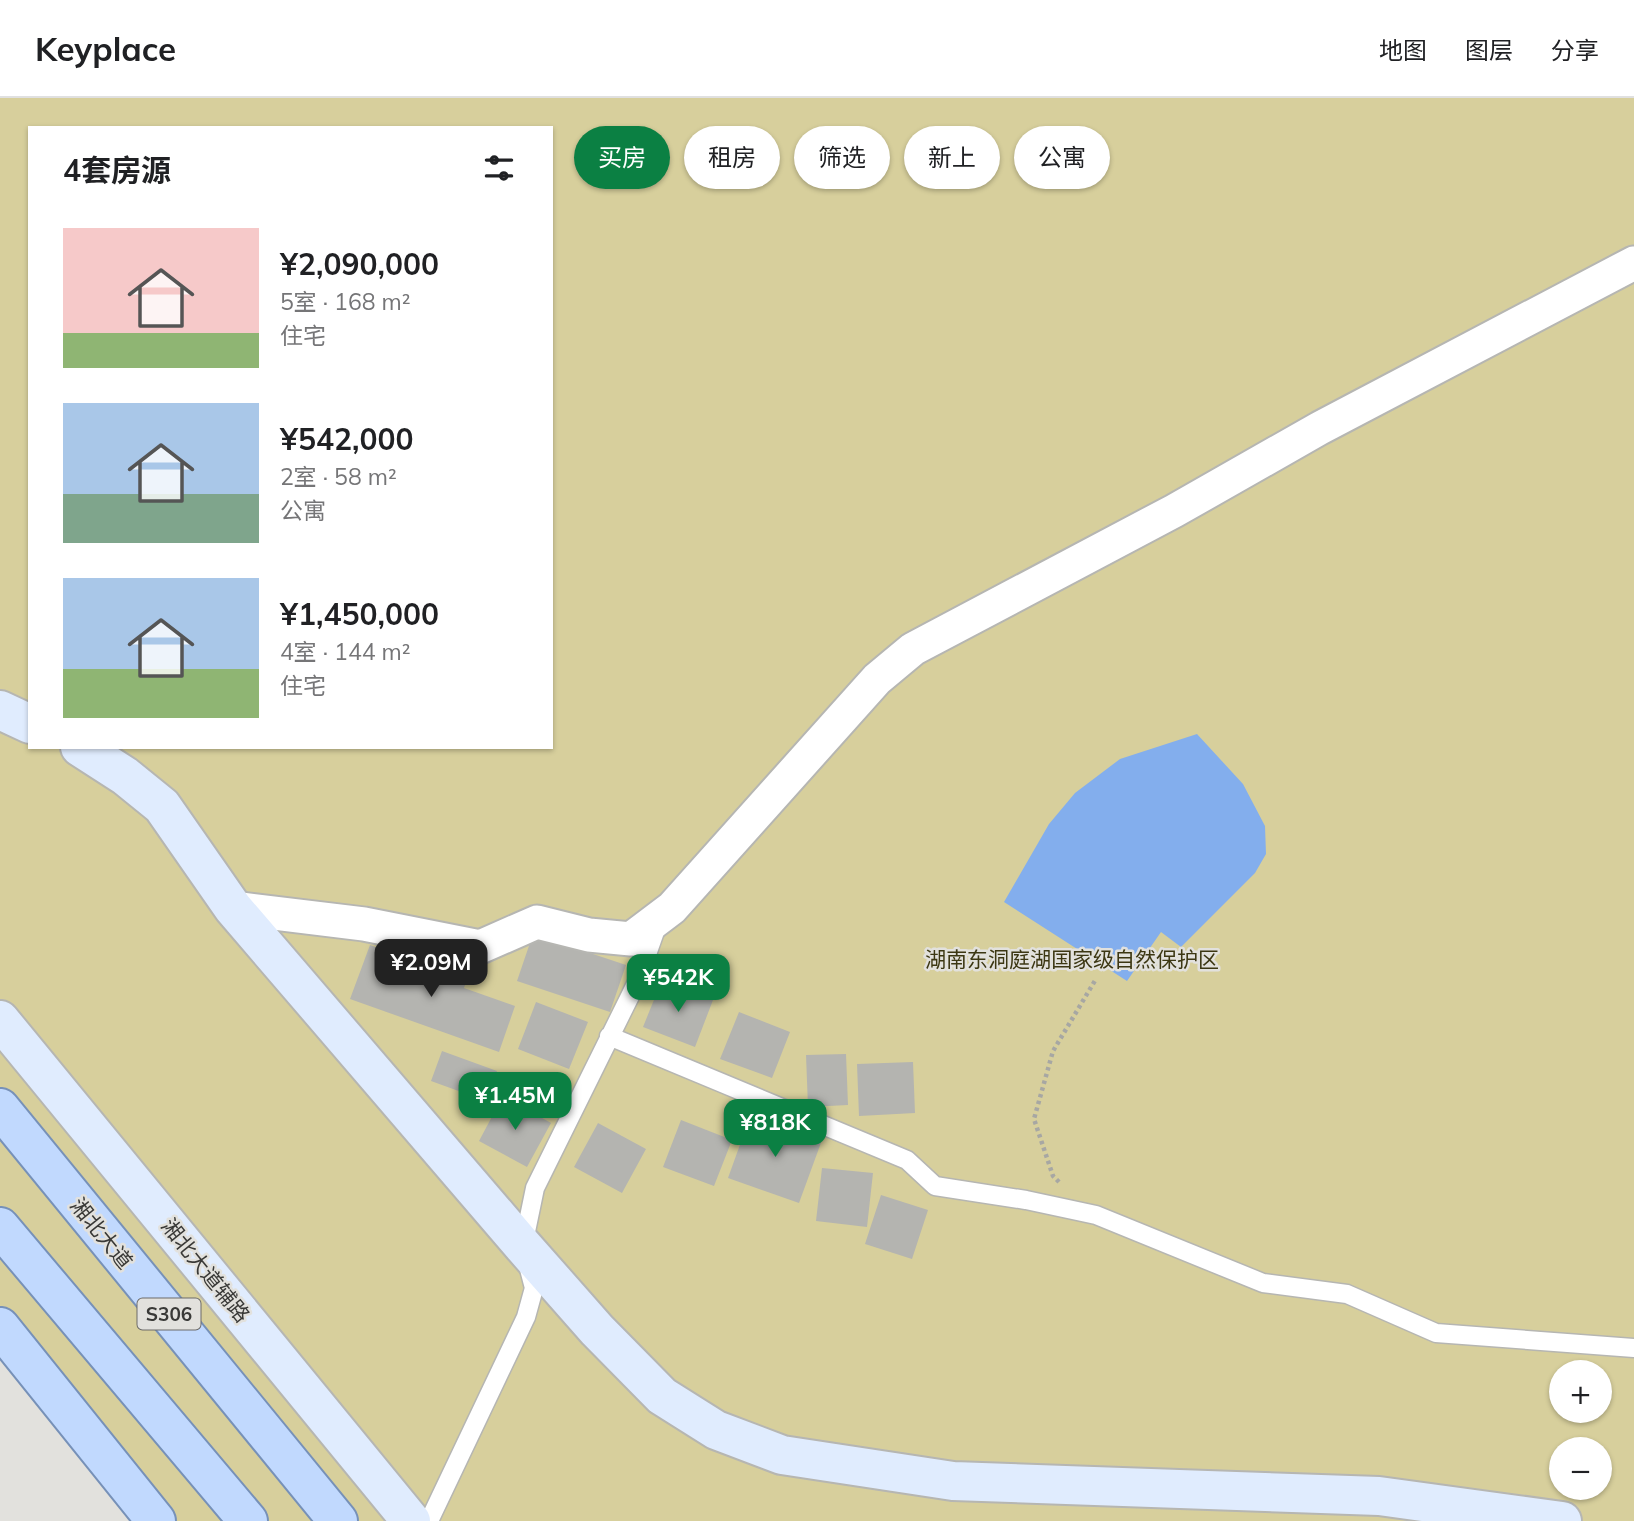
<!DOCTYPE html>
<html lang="zh">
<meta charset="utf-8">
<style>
body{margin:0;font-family:Mulish,"Noto Sans SC",sans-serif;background:#f2f2f2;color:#202124;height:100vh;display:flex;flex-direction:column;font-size:26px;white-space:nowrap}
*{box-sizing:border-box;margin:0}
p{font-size:23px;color:#757577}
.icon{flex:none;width:38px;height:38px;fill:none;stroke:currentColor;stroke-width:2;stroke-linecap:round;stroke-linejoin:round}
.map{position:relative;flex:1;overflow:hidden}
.sheet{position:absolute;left:28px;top:28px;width:525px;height:623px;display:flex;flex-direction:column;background:#fff;border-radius:0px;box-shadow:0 2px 5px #0004}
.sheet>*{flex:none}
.hud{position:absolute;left:574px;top:28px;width:665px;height:63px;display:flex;gap:14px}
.controls{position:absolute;left:1549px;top:1262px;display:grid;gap:14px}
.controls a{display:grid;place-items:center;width:63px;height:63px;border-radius:50%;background:#fff;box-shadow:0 2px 5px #0004;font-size:35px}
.price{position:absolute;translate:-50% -60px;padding:0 16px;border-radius:14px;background:#0b8043;color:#fff;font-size:23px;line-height:46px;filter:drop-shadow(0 2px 4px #0008)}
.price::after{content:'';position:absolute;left:50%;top:42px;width:21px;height:16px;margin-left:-10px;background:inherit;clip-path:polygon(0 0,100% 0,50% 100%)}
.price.selected{background:#222;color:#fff}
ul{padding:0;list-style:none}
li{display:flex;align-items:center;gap:21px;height:175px;padding:0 35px}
li span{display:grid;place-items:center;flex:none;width:196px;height:140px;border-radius:0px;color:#555}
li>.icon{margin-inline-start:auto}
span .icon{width:84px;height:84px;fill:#fffc;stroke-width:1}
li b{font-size:30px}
h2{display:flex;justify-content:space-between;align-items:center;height:84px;padding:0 35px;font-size:30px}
.chip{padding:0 24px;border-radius:32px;background:#fff;box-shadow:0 2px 5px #0004;font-size:24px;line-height:63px}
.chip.selected{background:#0b8043;color:#fff}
header{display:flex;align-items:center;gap:42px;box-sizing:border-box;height:98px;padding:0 35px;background:#fff;border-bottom:2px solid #e0e0e0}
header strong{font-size:33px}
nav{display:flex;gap:38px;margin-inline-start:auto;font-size:24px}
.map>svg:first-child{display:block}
</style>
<header>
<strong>Keyplace</strong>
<nav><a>地图</a><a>图层</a><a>分享</a></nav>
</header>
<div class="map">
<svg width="1634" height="1423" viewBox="0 0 1634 1423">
<rect width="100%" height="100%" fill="#e2e1dd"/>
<path fill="#d7cf9c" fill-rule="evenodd" d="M 0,0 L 1634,0 L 1634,1423 L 160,1423 L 0,1256 ZM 30,30 L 551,30 L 551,649 L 30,649 ZM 1561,1274 L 1600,1274 L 1600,1312 L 1561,1312 ZM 1561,1351 L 1600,1351 L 1600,1390 L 1561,1390 Z"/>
<path fill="#83aeed" d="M 1197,636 L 1243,686 L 1265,728 L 1266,756 L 1255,775 L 1181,849 L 1161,834 L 1127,883 L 1004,804 L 1049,726 L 1075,695 L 1120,661 Z"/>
<path fill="#b4b4b0" d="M 533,836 L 626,867 L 610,914 L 517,883 Z
M 370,847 L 467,881 L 464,890 L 515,908 L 499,954 L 350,901 Z
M 662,882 L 713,902 L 695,949 L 643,929 Z
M 536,904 L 588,924 L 569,971 L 518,951 Z
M 739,914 L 790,934 L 772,980 L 720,961 Z
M 442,953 L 497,973 L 486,1003 L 431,983 Z
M 846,956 L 848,1007 L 808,1009 L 806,957 Z
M 913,964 L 915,1015 L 859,1018 L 857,966 Z
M 503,998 L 551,1025 L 527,1069 L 479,1043 Z
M 751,1016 L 822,1042 L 799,1105 L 728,1080 Z
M 681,1022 L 732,1042 L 714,1088 L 663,1069 Z
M 598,1025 L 646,1051 L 622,1095 L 574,1069 Z
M 822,1070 L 873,1075 L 867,1129 L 816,1123 Z
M 881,1097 L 928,1112 L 912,1161 L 865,1146 Z"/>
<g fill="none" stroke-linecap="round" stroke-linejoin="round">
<g stroke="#b6b6b2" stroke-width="21">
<path id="lane" d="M 609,938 L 907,1062 L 935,1088 L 1026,1102 L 1096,1117 L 1263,1185 L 1347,1196 L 1436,1235 L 1634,1250
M 429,1423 L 526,1219 L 534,1190 L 523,1148 L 535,1090 L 638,882 L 658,825"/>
</g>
<g stroke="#b6b6b2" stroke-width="37">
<path id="street" d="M 233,810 L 364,826 L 480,849 L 537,824 L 589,837 L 631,841 L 672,810 L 877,581 L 913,551 L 1174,413 L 1320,330 L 1634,165"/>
</g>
<g stroke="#b6b6b2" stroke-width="42">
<path id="secondary" d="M 0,612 L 30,626
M 80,649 L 125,678 L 162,708 L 233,810 L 523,1148 L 597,1232 L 662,1298 L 716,1332 L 782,1357 L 953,1383 L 1379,1398 L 1562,1423
M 0,922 L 411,1423"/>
</g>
<g stroke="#7791b8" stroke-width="42">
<path id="primary" d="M 0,1010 L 338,1423
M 0,1129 L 248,1423
M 0,1229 L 156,1423"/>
</g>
<path stroke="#a7a7a3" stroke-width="4.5" stroke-dasharray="3.5 3.5" stroke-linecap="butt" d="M 1059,1084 L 1053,1078 L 1034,1021 L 1053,953 L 1096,881"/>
<use href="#lane" stroke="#fff" stroke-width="18"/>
<use href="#street" stroke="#fff" stroke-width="33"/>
<use href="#secondary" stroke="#e0ecfe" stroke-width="38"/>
<use href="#primary" stroke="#c1d9fe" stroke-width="38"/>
</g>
<g text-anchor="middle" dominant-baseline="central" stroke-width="5" stroke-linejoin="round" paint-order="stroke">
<rect fill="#e2e1dd" stroke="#6c6b69" stroke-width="2" x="137.5" y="1200.5" width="63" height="31" rx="5"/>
<g font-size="19" font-weight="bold" fill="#393937">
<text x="169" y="1216">S306</text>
</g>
<g font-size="21" fill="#3c3713" stroke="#e2e1dd">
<text x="1072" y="861">湖南东洞庭湖国家级自然保护区</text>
</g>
<g font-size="21" fill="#393937" stroke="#e2e1dd">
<text transform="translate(102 1135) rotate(51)">湘北大道</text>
<text transform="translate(206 1172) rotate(51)">湘北大道辅路</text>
</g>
</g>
</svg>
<div class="controls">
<a>+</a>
<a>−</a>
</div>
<b class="price selected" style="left:431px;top:901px">¥2.09M</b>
<b class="price" style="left:678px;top:916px">¥542K</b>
<b class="price" style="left:515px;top:1034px">¥1.45M</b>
<b class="price" style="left:775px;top:1061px">¥818K</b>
<div class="hud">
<a class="chip selected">买房</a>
<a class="chip">租房</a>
<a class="chip">筛选</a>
<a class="chip">新上</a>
<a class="chip">公寓</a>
</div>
<section class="sheet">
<h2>4套房源<svg class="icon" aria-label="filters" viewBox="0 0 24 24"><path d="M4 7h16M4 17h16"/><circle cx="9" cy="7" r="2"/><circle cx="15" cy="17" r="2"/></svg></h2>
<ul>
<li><span style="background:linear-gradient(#f6c9c9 75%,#8fb573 0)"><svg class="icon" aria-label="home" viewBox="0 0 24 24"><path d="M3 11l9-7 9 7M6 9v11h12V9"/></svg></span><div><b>¥2,090,000</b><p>5室 · 168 m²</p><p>住宅</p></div></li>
<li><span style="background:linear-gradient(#a9c7e8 65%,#7fa58c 0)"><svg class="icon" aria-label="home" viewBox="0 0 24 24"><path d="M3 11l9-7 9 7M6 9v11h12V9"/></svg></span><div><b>¥542,000</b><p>2室 · 58 m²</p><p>公寓</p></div></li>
<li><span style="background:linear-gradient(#a9c7e8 65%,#8fb573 0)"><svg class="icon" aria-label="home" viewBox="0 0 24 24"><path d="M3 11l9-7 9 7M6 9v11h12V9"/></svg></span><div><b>¥1,450,000</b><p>4室 · 144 m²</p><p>住宅</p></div></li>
</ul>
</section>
</div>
